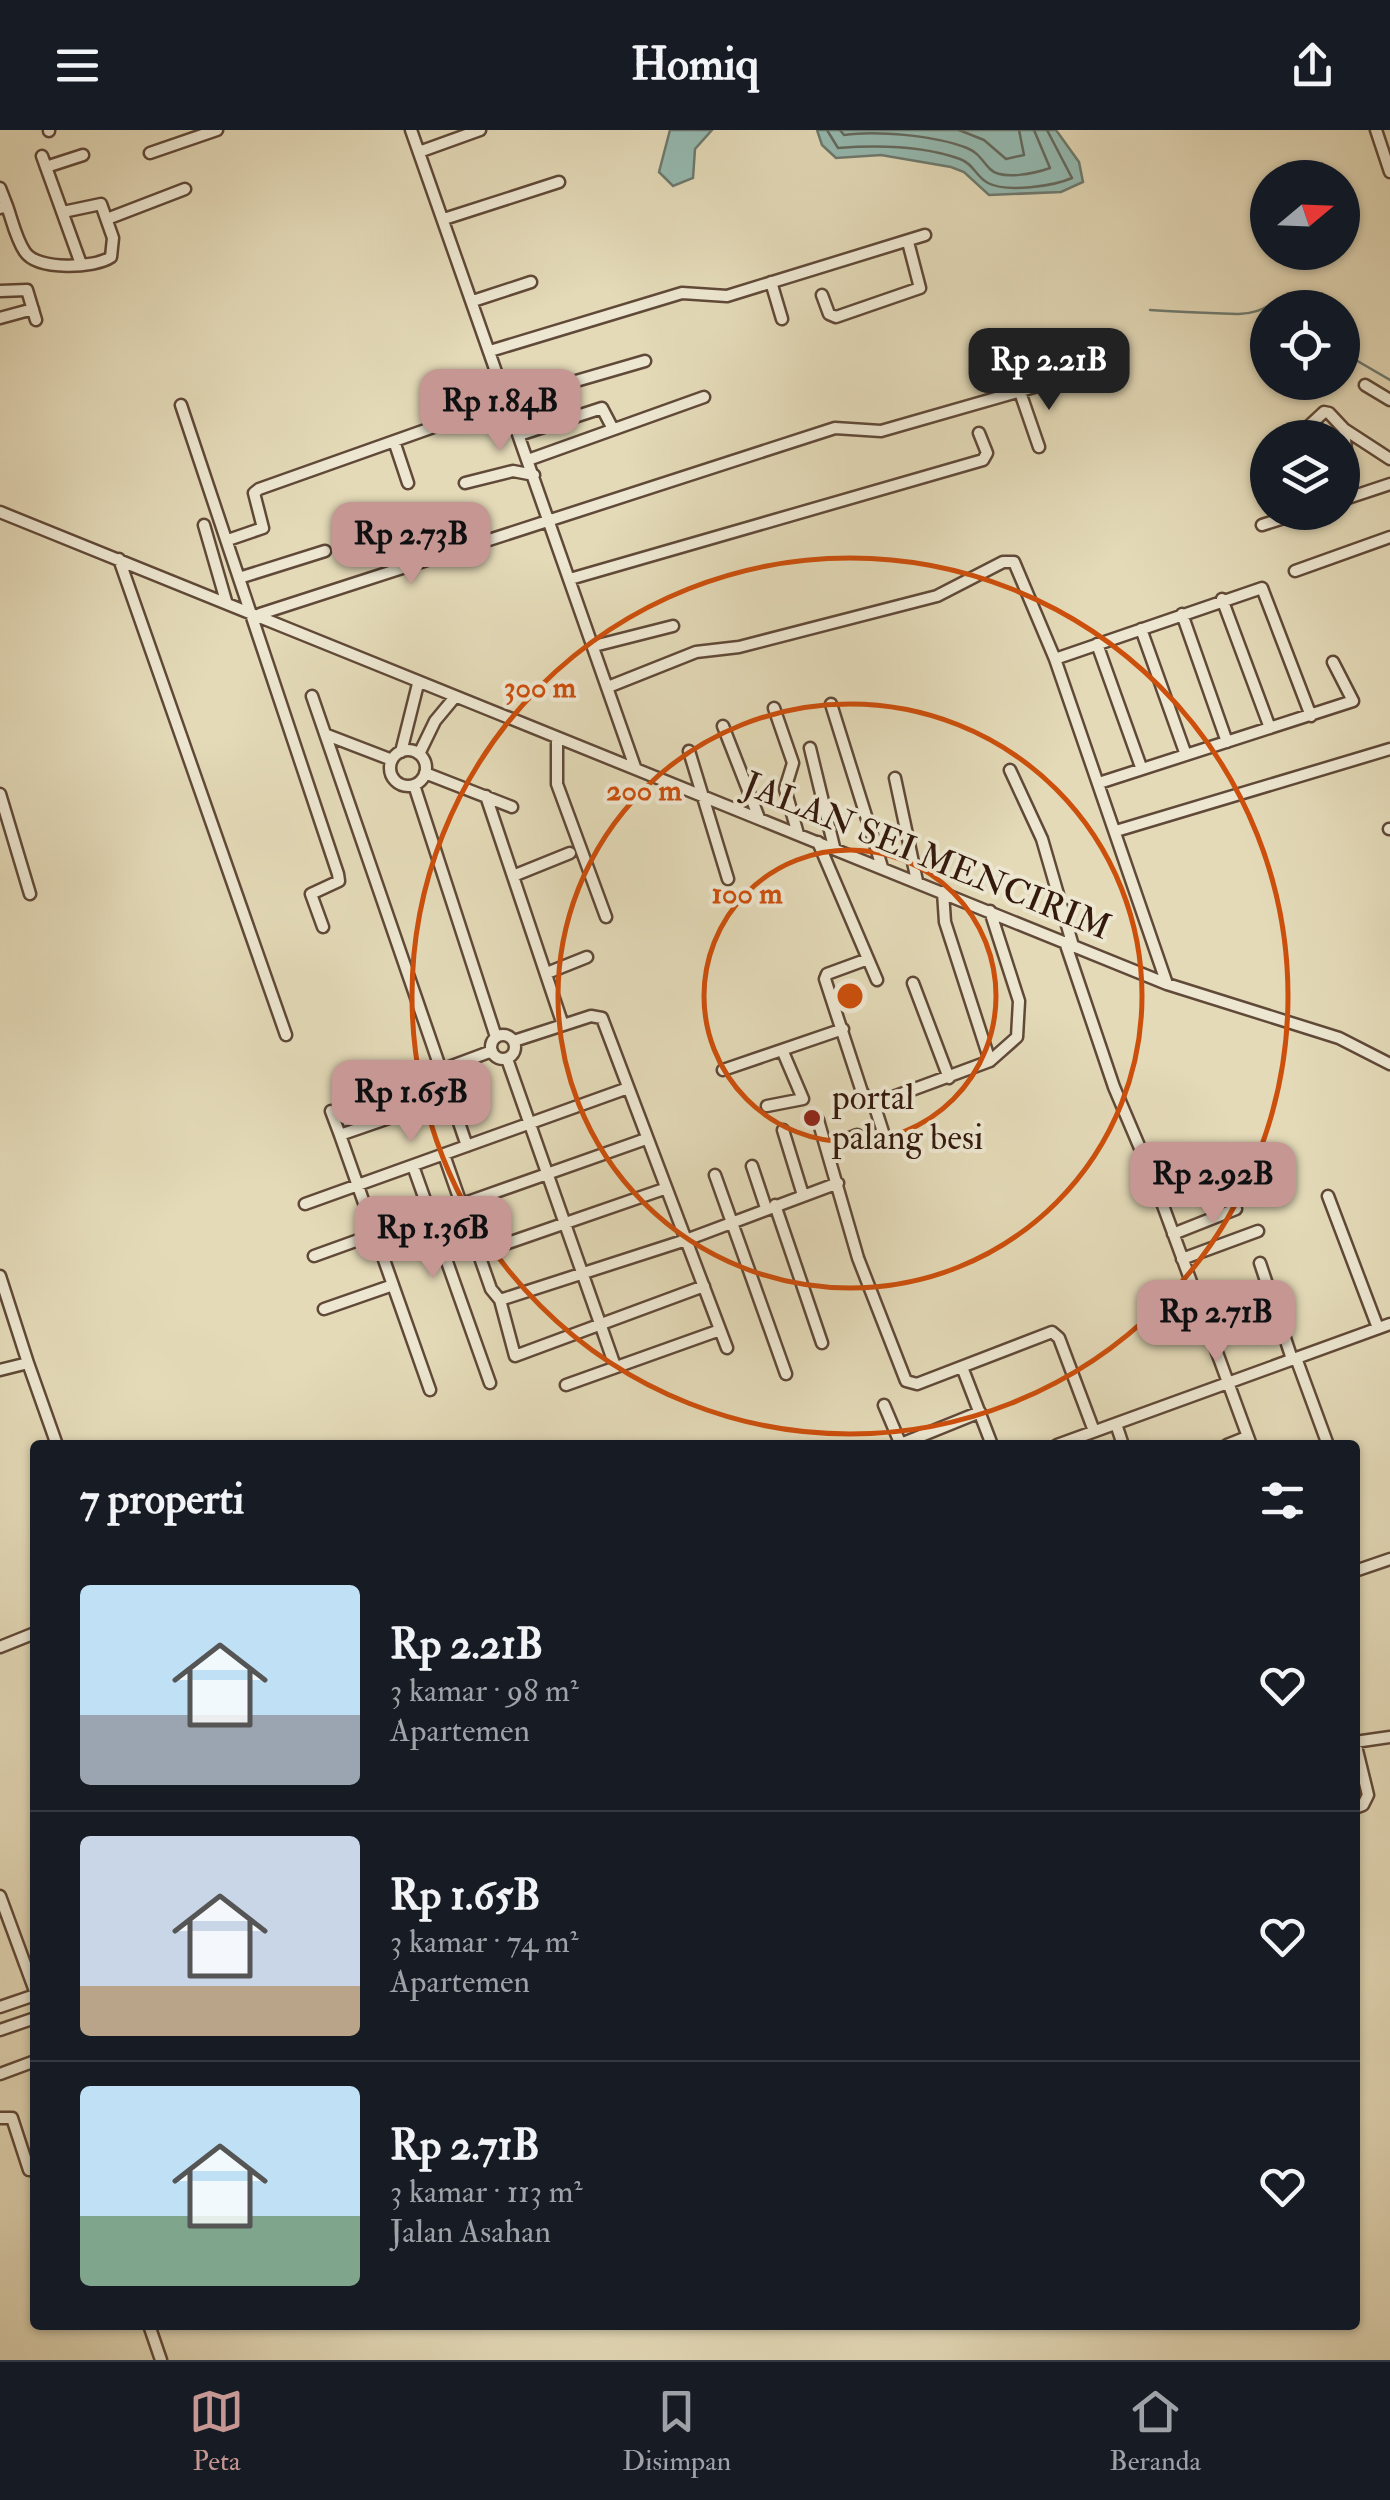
<!DOCTYPE html>
<html lang="id">
<meta charset="utf-8">
<style>
body{margin:0;font-family:"IM FELL Double Pica",serif;background:#20242c;color:#f1f3f6;height:100vh;display:flex;flex-direction:column;font-size:38px;white-space:nowrap}
*{box-sizing:border-box;margin:0}
p{font-size:32px;color:#9ea1a6}
.icon{flex:none;width:55px;height:55px;fill:none;stroke:currentColor;stroke-width:2;stroke-linecap:round;stroke-linejoin:round}
.map{position:relative;flex:1;overflow:hidden}
.details{position:absolute;left:30px;top:1310px;width:1330px;height:890px;display:flex;flex-direction:column;background:#171b24;border-radius:10px;box-shadow:0 2px 8px #0004}
.details>*{flex:none}
.needle{width:65px;rotate:71deg}
.tools{position:absolute;left:1250px;top:30px;display:grid;gap:20px}
.tools a{display:grid;place-items:center;width:110px;height:110px;border-radius:50%;background:#171b24;box-shadow:0 2px 8px #0004;font-size:50px}
.price{position:absolute;translate:-50% -85px;padding:0 22px;border-radius:20px;background:#c59692;color:#111;font-size:32px;line-height:65px;filter:drop-shadow(0 2px 5px #0008)}
.price::after{content:'';position:absolute;left:50%;top:60px;width:30px;height:22px;margin-left:-15px;background:inherit;clip-path:polygon(0 0,100% 0,50% 100%)}
.price.current{background:#222;color:#fff}
ul{padding:0;list-style:none}
li{display:flex;align-items:center;gap:30px;height:250px;padding:0 50px}
li+li{border-top:2px solid #363941}
li span{display:grid;place-items:center;flex:none;width:280px;height:200px;border-radius:10px;color:#555}
li>.icon{margin-inline-start:auto}
span .icon{width:120px;height:120px;fill:#fffc;stroke-width:1}
li b{font-size:42px}
h2{display:flex;justify-content:space-between;align-items:center;height:120px;padding:0 50px;font-size:42px}
header{display:flex;justify-content:space-between;align-items:center;height:130px;padding:0 50px;background:#171b24;font-size:45px;font-weight:700}
.tabs{display:flex;justify-content:space-around;align-items:center;height:140px;border-top:2px solid #363941;background:#171b24;font-size:28px;color:#9ea1a6}
.tabs a{display:grid;justify-items:center;gap:5px}
.tabs .current{color:#c59692}
.map>svg:first-child{display:block}
</style>
<header><svg class="icon" aria-label="menu" viewBox="0 0 24 24"><path d="M4 6h16M4 12h16M4 18h16"/></svg>Homiq<svg class="icon" aria-label="share" viewBox="0 0 24 24"><path d="M12 15V3M7 8l5-5 5 5M5 13v7h14v-7"/></svg></header>
<div class="map">
<svg width="1390" height="2230" viewBox="0 0 1390 2230">
<rect width="100%" height="100%" fill="#e4dab8"/>
<filter id="stains"><feTurbulence type="fractalNoise" baseFrequency=".002" numOctaves="4"/><feColorMatrix values="0 0 0 0 .2 0 0 0 0 .09 0 0 0 0 .02 0 0 0 .5 -.17"/></filter>
<radialGradient id="worn" r=".72"><stop offset=".6" stop-color="#630" stop-opacity="0"/><stop offset="1" stop-color="#630" stop-opacity=".3"/></radialGradient>
<path fill="#95bab1" stroke="#6e7a6f" stroke-width="2.5" d="M 670,0 L 712,0 L 695,19 L 693,48 L 673,56 L 659,42 Z
M 817,0 L 1056,0 L 1079,32 L 1083,52 L 1061,62 L 989,65 L 964,42 L 951,37 L 881,25 L 836,28 L 822,15 Z"/>
<g fill="none" stroke-linecap="round" stroke-linejoin="round">
<path stroke="#646a5f" stroke-width="2.5" d="M 827,0 L 838,18 C 877,15 921,15 960,29 C 974,34 976,47 988,53 C 1007,63 1054,56 1072,48 L 1047,0
M 840,0 L 844,5 C 877,0 937,6 967,18 C 979,23 982,31 990,39 C 1002,51 1036,43 1050,38 L 1034,0
M 959,0 L 984,10 L 1006,29 L 1024,25 L 1019,0"/>
<path stroke="#6e7a6f" stroke-width="2.5" d="M 1150,180 C 1179,182 1208,183 1237,184 C 1276,185 1279,150 1324,178
M 1342,222 L 1390,250"/>
<g stroke="#604938" stroke-width="15">
<path id="minor" d="M 49,0 L 49,1
M 411,0 L 635,637
M 1376,0 L 1390,42
M 419,22 L 480,0
M 150,23 L 217,0
M 42,26 L 81,134
M 46,37 L 83,25
M 0,58 L 7,76
M 0,78 L 7,76 C 12,90 16,109 25,122 C 38,141 95,138 111,127 L 113,108 L 101,74 L 63,82
M 107,89 L 185,59
M 444,89 L 559,52
M 771,152 L 782,189
M 0,161 L 27,160 L 36,190
M 822,165 L 829,184 L 836,187 L 920,158 L 908,112
M 473,171 L 531,152
M 0,188 L 33,179
M 490,221 L 682,163 L 727,166 L 925,105
M 1365,255 L 1390,270
M 1020,262 L 1039,317
M 181,275 L 338,744 L 339,751 L 311,764 L 323,797
M 1344,299 L 1390,329
M 519,305 L 602,278 L 613,299
M 1296,308 L 1324,282 L 1329,283 L 1344,299 L 1347,331
M 394,311 L 408,353
M 528,330 L 704,267
M 465,353 L 513,341 L 534,345
M 1342,370 L 1390,354
M 0,382 L 1167,854 L 1339,908 L 1390,934
M 204,395 L 226,471
M 1262,395 L 1303,382
M 228,410 L 263,398 L 254,363 L 259,359 L 507,271 L 645,231
M 119,429 L 286,905
M 1295,441 L 1390,407
M 239,448 L 325,421
M 570,449 L 983,330 L 987,323 L 979,303
M 1222,469 L 1270,598
M 260,484 L 835,298 L 881,301 L 1052,252
M 1182,484 L 1227,612
M 1141,499 L 1186,625
M 1097,514 L 1141,637
M 594,516 L 673,496
M 1055,529 L 1262,458 L 1311,586
M 608,557 L 696,522 L 739,517 L 937,466 L 1003,432 L 1014,432 L 1055,529 L 1167,854
M 312,566 L 441,940 L 492,921
M 831,574 L 882,737
M 774,578 L 793,633 L 785,659 L 798,704
M 723,596 L 759,688
M 327,605 L 392,630
M 557,610 L 557,654 L 606,787
M 810,618 L 834,717
M390 638a18 18 0 1 1 36 0a18 18 0 1 1-36 0Z
M 689,621 L 728,749
M 401,622 L 418,554
M 419,624 L 435,591 L 455,567
M 1010,640 L 1042,709 L 1073,816
M 425,643 L 512,677
M 895,648 L 917,751
M 1099,653 L 1353,571 L 1333,532
M 414,655 L 496,907
M 0,664 L 30,764
M 486,666 L 563,895
M 1389,699 L 1390,699
M 1116,701 L 1390,619
M 818,712 L 877,850
M 513,746 L 570,723
M 943,762 L 945,792 L 990,931
M 1065,812 L 1114,957 L 1154,1051 L 1251,1315
M 868,829 L 827,844 L 825,849 L 862,962 L 874,974 L 883,1002
M 547,843 L 587,827
M 913,853 L 949,948
M491 917a12 12 0 1 1 24 0a12 12 0 1 1-24 0Z
M 514,911 L 591,886 L 602,888 L 727,1218
M 507,929 L 615,1236
M 441,940 L 467,1016
M 723,940 L 843,899
M 874,974 L 990,931 L 1017,907 L 1019,871 L 990,781
M 767,976 L 803,969 L 783,922
M 331,981 L 340,1005
M 818,990 L 858,1128 L 906,1251 L 917,1254 L 1052,1202 L 1059,1208 L 1094,1301
M 783,1000 L 803,1065
M 828,1017 L 857,1005
M 444,1025 L 491,1159 L 500,1170 L 515,1226 L 704,1156
M 413,1036 L 490,1253
M 752,1036 L 766,1078
M 715,1045 L 786,1244
M 1328,1066 L 1378,1198
M 305,1074 L 628,958
M 462,1074 L 646,1009
M 775,1075 L 822,1213
M 1173,1104 L 1236,1079 L 1220,1030
M 479,1123 L 664,1059
M 314,1126 L 375,1104
M 1182,1129 L 1258,1101
M 1260,1133 L 1292,1229
M 0,1146 L 28,1233 L 0,1240
M 500,1170 L 686,1110 L 838,1053
M 324,1179 L 393,1155
M 1296,1228 L 1328,1315
M 28,1233 L 57,1315
M 962,1237 L 992,1315
M 566,1255 L 720,1200
M 430,1260 L 340,1005 L 450,967
M 884,1275 L 901,1315
M 1116,1294 L 1123,1315
M 901,1314 L 980,1282
M 1057,1315 L 1390,1194
M 1227,1315 L 1247,1307
M 1355,1441 L 1390,1429
M 0,1517 L 35,1503
M 1355,1678 L 1363,1675 L 1368,1665 L 1355,1612 L 1390,1607
M 0,1766 L 35,1861
M 0,1877 L 35,1865
M 0,1900 L 35,1888
M 0,1944 L 35,1931
M 0,1988 L 12,1988 L 29,2040
M 149,2195 L 161,2230"/>
</g>
<use href="#minor" stroke="#ede7d1" stroke-width="10"/>
</g>
<g fill="none" stroke="#cd4f0c" stroke-width="5">
<circle cx="850" cy="866" r="146"/>
<circle cx="850" cy="866" r="292"/>
<circle cx="850" cy="866" r="438"/>
</g>
<circle fill="#8f2418" stroke="#ede7d1" stroke-width="4" cx="812" cy="988" r="10"/>
<g text-anchor="middle" dominant-baseline="central" stroke-width="8" stroke-linejoin="round" paint-order="stroke">
<g font-size="35" fill="#34190d" stroke="#ede7d1">
<text transform="translate(927 726) rotate(22)">JALAN SEI MENCIRIM</text>
</g>
<g font-size="35" fill="#34190d" stroke="#ede7d1" text-anchor="start">
<text x="832" y="968">portal<tspan x="832" dy="40">palang besi</tspan></text>
</g>
</g>
<circle cx="850" cy="866" r="15" fill="#cd4f0c" stroke="#ede7d1" stroke-width="5"/>
<g font-size="30" text-anchor="middle" font-weight="bold" fill="#cd4f0c" stroke="#ede7d1" stroke-width="8" stroke-linejoin="round" paint-order="stroke">
<text x="540" y="567">300 m</text>
<text x="644" y="670">200 m</text>
<text x="747" y="773">100 m</text>
</g>
<rect width="100%" height="100%" filter="url(#stains)"/>
<rect width="100%" height="100%" fill="url(#worn)"/>
</svg>
<div class="tools">
<a><svg class="needle" viewBox="-14 -14 28 28"><path d="M0-13l5 13h-10z" fill="#e53935"/><path d="M0 13l5-13h-10z" fill="#9ea1a6"/></svg></a>
<a><svg class="icon" aria-label="locate" viewBox="0 0 24 24"><circle cx="12" cy="12" r="6"/><path d="M12 2v4M12 18v4M2 12h4M18 12h4"/></svg></a>
<a><svg class="icon" aria-label="layers" viewBox="0 0 24 24"><path d="M12 4l9 5-9 5-9-5zM3 14l9 5 9-5"/></svg></a>
</div>
<b class="price current" style="left:1049px;top:283px">Rp 2.21B</b>
<b class="price" style="left:500px;top:324px">Rp 1.84B</b>
<b class="price" style="left:411px;top:457px">Rp 2.73B</b>
<b class="price" style="left:411px;top:1015px">Rp 1.65B</b>
<b class="price" style="left:1213px;top:1097px">Rp 2.92B</b>
<b class="price" style="left:433px;top:1151px">Rp 1.36B</b>
<b class="price" style="left:1216px;top:1235px">Rp 2.71B</b>
<section class="details">
<h2>7 properti<svg class="icon" aria-label="filters" viewBox="0 0 24 24"><path d="M4 7h16M4 17h16"/><circle cx="9" cy="7" r="2"/><circle cx="15" cy="17" r="2"/></svg></h2>
<ul>
<li><span style="background:linear-gradient(#bfe0f5 65%,#9aa5b1 0)"><svg class="icon" aria-label="home" viewBox="0 0 24 24"><path d="M3 11l9-7 9 7M6 9v11h12V9"/></svg></span><div><b>Rp 2.21B</b><p>3 kamar · 98 m²</p><p>Apartemen</p></div><svg class="icon" aria-label="heart" viewBox="0 0 24 24"><path d="M12 20l-8-8c-3-5 5-10 8-4 3-6 11-1 8 4z"/></svg></li>
<li><span style="background:linear-gradient(#c9d6e8 75%,#b9a48a 0)"><svg class="icon" aria-label="home" viewBox="0 0 24 24"><path d="M3 11l9-7 9 7M6 9v11h12V9"/></svg></span><div><b>Rp 1.65B</b><p>3 kamar · 74 m²</p><p>Apartemen</p></div><svg class="icon" aria-label="heart" viewBox="0 0 24 24"><path d="M12 20l-8-8c-3-5 5-10 8-4 3-6 11-1 8 4z"/></svg></li>
<li><span style="background:linear-gradient(#bfe0f5 65%,#7fa58c 0)"><svg class="icon" aria-label="home" viewBox="0 0 24 24"><path d="M3 11l9-7 9 7M6 9v11h12V9"/></svg></span><div><b>Rp 2.71B</b><p>3 kamar · 113 m²</p><p>Jalan Asahan</p></div><svg class="icon" aria-label="heart" viewBox="0 0 24 24"><path d="M12 20l-8-8c-3-5 5-10 8-4 3-6 11-1 8 4z"/></svg></li>
</ul>
</section>
</div>
<nav class="tabs">
<a class="current"><svg class="icon" aria-label="map" viewBox="0 0 24 24"><path d="M3 6l6-2 6 2 6-2v14l-6 2-6-2-6 2zM9 4v14M15 6v14"/></svg>Peta</a>
<a><svg class="icon" aria-label="saved" viewBox="0 0 24 24"><path d="M7 4h10v16l-5-4-5 4z"/></svg>Disimpan</a>
<a><svg class="icon" aria-label="home" viewBox="0 0 24 24"><path d="M3 11l9-7 9 7M6 9v11h12V9"/></svg>Beranda</a>
</nav>
